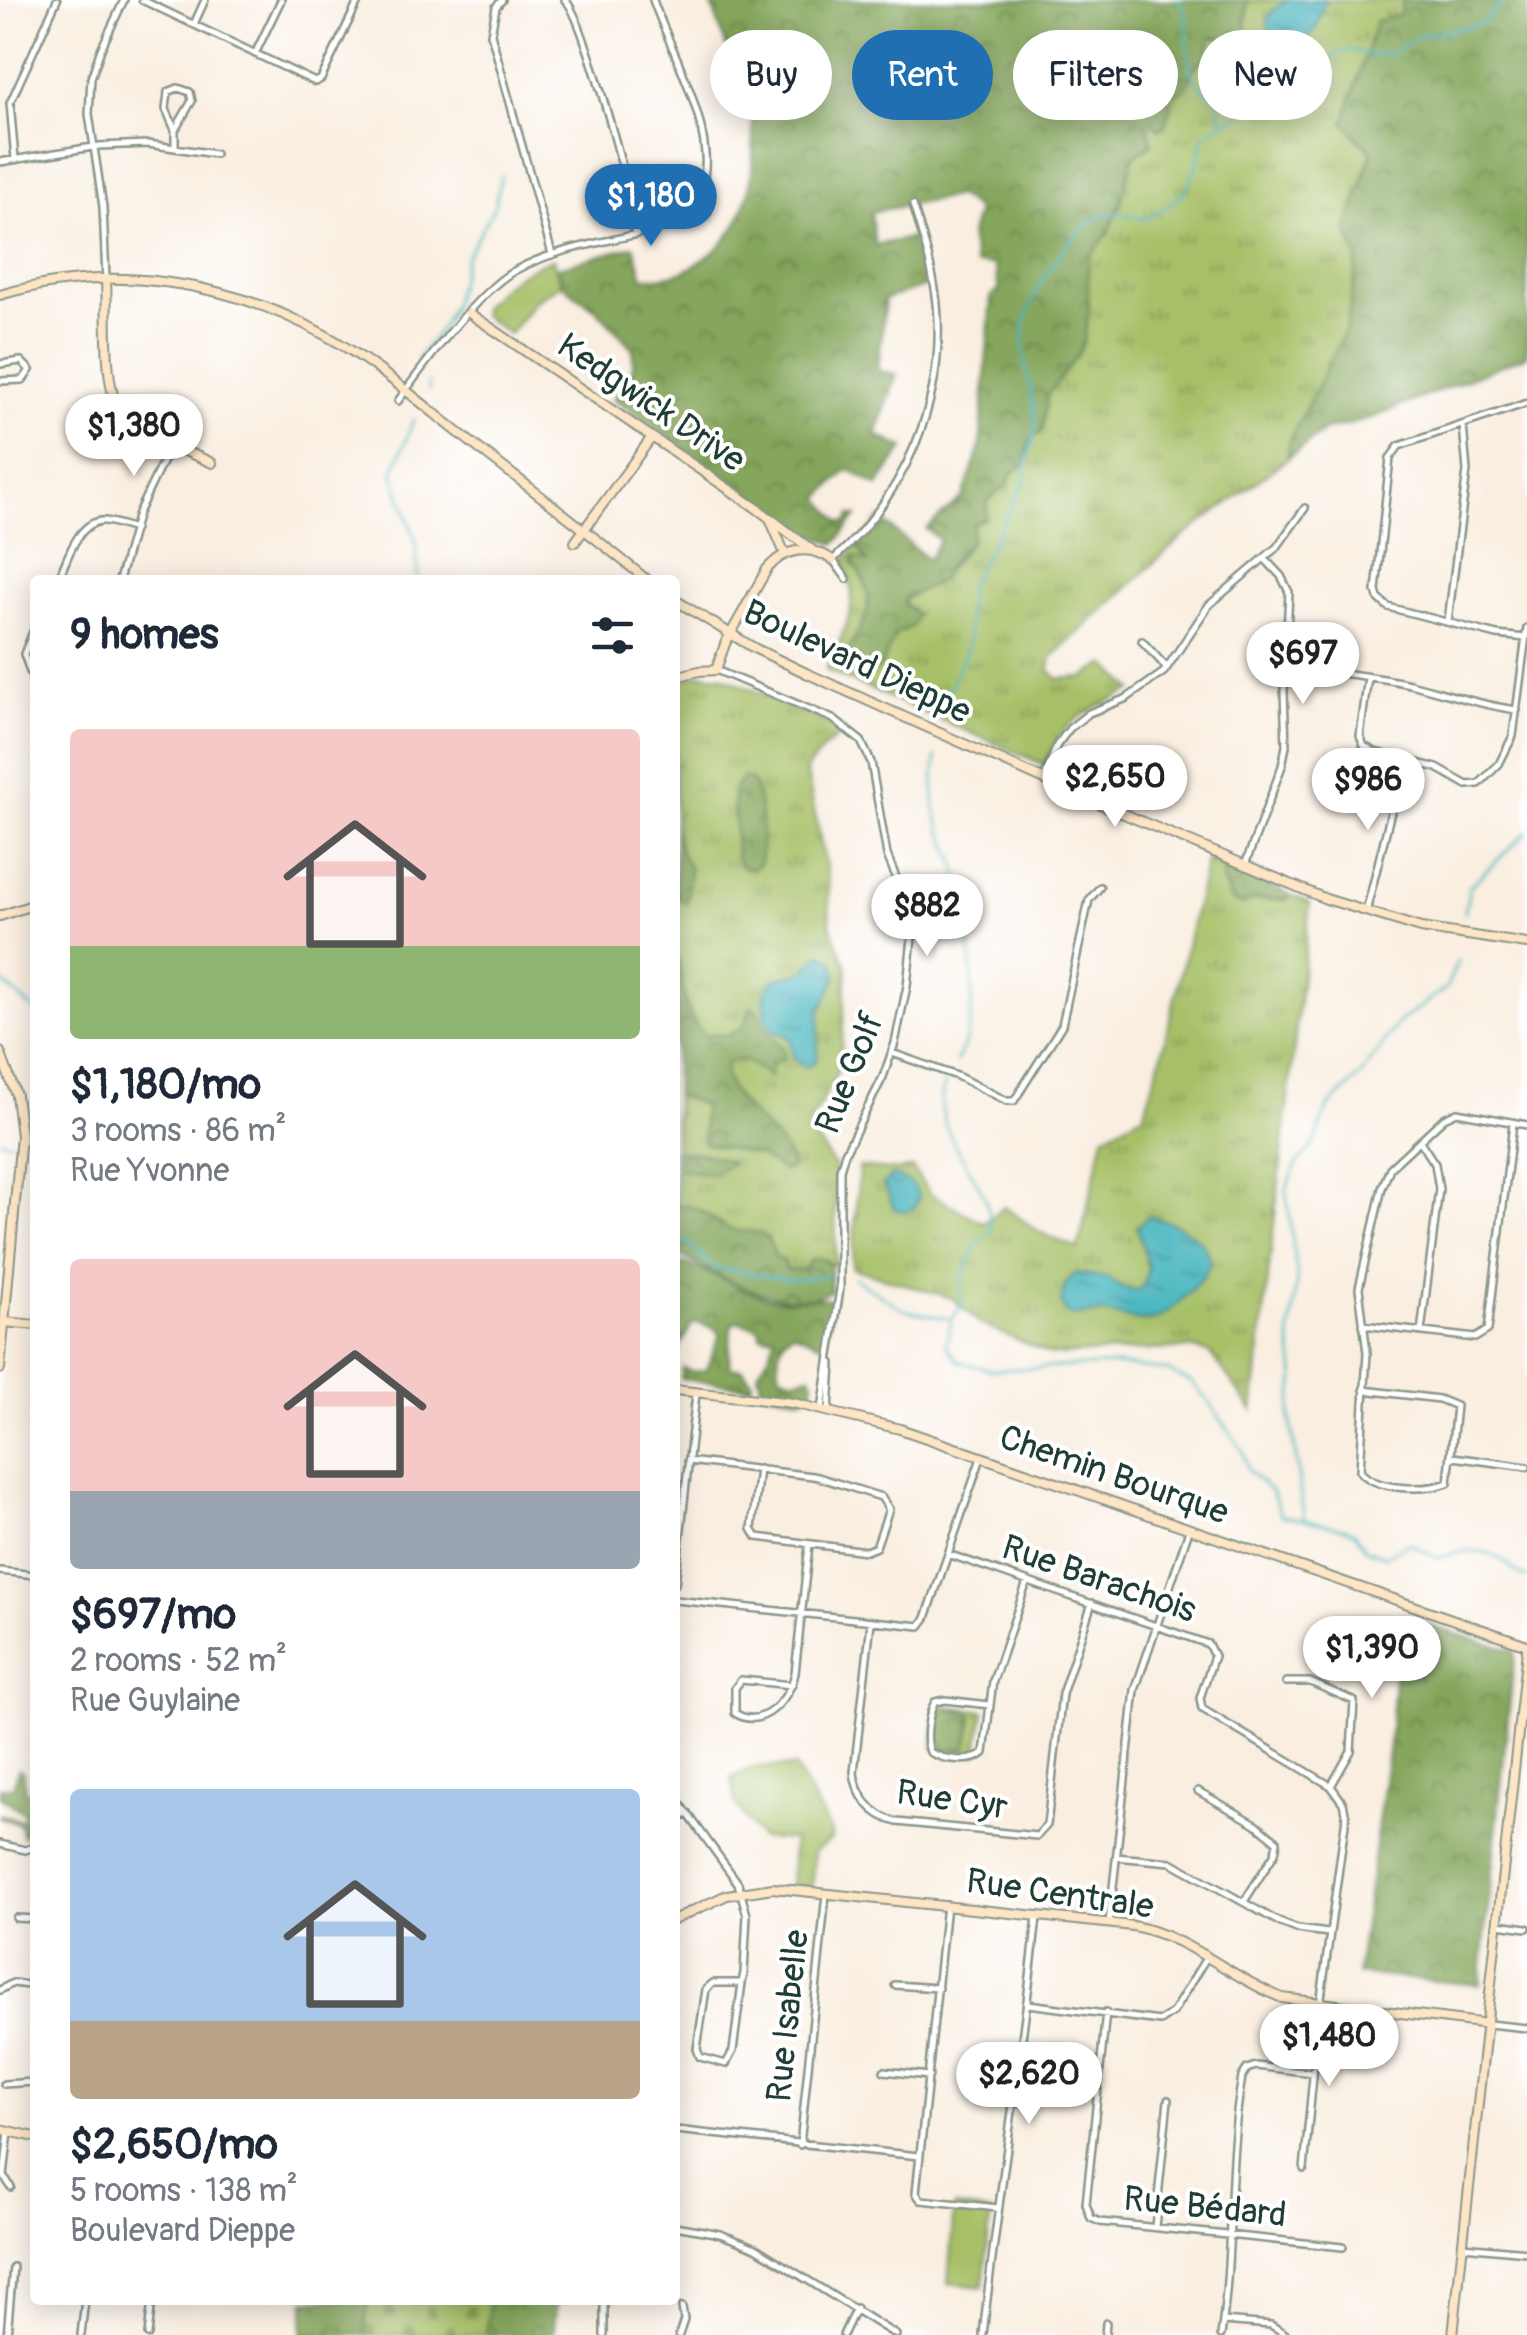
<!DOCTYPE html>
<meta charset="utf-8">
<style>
body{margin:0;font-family:Pangolin,sans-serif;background:#f6f6f7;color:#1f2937;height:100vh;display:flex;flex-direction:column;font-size:38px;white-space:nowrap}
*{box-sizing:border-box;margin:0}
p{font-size:32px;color:#747a83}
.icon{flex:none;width:55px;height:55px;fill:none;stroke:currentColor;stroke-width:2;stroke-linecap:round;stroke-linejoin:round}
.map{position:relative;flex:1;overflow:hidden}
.sheet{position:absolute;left:30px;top:575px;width:650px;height:1730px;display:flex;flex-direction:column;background:#fff;border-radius:10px;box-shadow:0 5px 25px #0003}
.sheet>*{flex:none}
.guide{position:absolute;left:710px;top:30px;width:665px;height:90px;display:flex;gap:20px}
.price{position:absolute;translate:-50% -85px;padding:0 22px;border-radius:35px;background:#fff;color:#222;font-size:32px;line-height:65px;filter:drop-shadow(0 2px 5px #0008)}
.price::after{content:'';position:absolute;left:50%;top:60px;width:30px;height:22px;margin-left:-15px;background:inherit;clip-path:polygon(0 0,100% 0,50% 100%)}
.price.current{background:#1f6fb2;color:#fff}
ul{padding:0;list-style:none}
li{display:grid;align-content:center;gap:20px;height:530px;padding:0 40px}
li span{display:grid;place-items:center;height:310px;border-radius:10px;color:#555}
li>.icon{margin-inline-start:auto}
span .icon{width:180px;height:180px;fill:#fffc;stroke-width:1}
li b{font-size:42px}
h2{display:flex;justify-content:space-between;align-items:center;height:120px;padding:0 40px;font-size:42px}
.pill{padding:0 35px;border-radius:45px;background:#fff;box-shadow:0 5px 25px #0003;font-size:35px;line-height:90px}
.pill.current{background:#1f6fb2;color:#fff}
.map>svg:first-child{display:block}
</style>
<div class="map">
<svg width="1527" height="2335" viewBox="0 0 1527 2335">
<defs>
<pattern id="grass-tufts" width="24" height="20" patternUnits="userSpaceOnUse" patternTransform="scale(2.5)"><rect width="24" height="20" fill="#a7c067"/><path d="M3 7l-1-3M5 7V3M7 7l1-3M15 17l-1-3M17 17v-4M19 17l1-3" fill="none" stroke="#879d56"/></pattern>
<pattern id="forest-crowns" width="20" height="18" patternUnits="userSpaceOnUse" patternTransform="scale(2.5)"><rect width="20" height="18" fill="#85a65c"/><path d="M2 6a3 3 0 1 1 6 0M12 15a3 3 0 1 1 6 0" fill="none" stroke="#6c884d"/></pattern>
<pattern id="cemetery-stones" width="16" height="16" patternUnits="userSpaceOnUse" patternTransform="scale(2.5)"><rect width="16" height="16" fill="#a7c067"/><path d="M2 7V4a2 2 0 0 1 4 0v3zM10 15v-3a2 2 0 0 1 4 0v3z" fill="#879d56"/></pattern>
<pattern id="water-ripples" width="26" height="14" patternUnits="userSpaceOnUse" patternTransform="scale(2.5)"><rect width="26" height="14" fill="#46b5be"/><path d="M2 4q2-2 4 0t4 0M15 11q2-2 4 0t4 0" fill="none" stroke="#3a949b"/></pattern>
</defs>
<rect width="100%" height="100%" fill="#fff"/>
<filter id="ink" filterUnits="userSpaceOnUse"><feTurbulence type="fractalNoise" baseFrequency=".01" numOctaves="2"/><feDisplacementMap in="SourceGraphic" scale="20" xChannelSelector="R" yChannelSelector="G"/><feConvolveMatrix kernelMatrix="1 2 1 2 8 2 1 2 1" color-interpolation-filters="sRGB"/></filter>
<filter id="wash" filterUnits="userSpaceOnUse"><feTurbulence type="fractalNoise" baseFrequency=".0048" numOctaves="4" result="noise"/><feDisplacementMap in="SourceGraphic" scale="40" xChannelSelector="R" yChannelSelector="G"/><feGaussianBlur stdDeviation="2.25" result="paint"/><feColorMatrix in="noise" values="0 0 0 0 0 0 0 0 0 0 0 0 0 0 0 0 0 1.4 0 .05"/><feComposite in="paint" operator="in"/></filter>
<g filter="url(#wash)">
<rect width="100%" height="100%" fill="#f9eee0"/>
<path fill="url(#grass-tufts)" stroke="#637e4e" stroke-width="2.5" fill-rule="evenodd" d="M 1248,0 L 1403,0 L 1372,152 L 1347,229 L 1358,258 L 1346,330 L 1289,441 L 1288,458 L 1179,540 L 1052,657 L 1049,670 L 1058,679 L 1084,677 L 1106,664 L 1133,690 C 1089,712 1065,714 1045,765 L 826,670 C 843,631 864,604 843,562 L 860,541 L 862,554 L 869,560 L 866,562 L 855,556 L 852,560 C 856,568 861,575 864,582 C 876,609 860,631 847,652 L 881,667 L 895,635 C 909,628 916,628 913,610 L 904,604 L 905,598 C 931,586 973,554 973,524 L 986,518 L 988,500 L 1008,484 L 1011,473 L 1024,465 L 1030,440 L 1042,432 L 1047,396 L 1083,344 L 1088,319 L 1086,270 L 1089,256 L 1108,233 L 1120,206 L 1133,157 L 1152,144 L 1148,124 L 1152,122 L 1158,128 L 1164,127 L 1174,97 L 1189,82 L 1195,66 L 1207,57 L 1211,38 L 1219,37 L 1231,49 L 1246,26 Z
M 701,674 L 722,676 L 846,731 L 821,751 L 806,770 L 828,876 L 830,925 L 847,967 L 840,1067 L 808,1127 L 835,1167 L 836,1267 L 824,1259 L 812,1259 L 802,1270 L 786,1270 L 784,1261 L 776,1259 C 765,1221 750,1239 726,1227 C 707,1218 697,1206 675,1204 L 675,682 Z
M 1207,858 L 1225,866 L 1222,880 L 1230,899 L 1285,900 L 1289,898 L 1287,893 L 1310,903 L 1253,1411 L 1210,1353 L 1190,1348 L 1051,1355 L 979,1323 L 952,1298 L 852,1268 L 859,1167 L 900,1171 L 912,1168 L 930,1194 L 984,1223 L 1004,1207 L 1041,1233 L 1078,1249 L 1104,1136 L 1144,1114 L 1161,1058 Z
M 940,1705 L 984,1711 L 977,1754 L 934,1749 L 935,1711 ZM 965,1710 L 973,1719 L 967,1748 L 940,1748 L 935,1743 L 937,1719 L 942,1711 Z"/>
<path fill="url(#forest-crowns)" stroke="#527248" stroke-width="2.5" d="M 710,0 L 1248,0 L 1245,16 L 1248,51 L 1239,54 L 1219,37 L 1211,38 L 1207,57 L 1195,66 L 1189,82 L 1174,97 L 1164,127 L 1159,129 L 1152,122 L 1148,124 L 1152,144 L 1133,157 L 1120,206 L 1108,233 L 1088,259 L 1088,311 L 1084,340 L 1079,353 L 1047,396 L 1042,432 L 1030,440 L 1024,465 L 1011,474 L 1008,484 L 988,500 L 986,518 L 973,524 L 972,539 L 950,563 L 941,580 L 905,599 L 904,604 L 916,614 L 913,625 L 895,635 L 881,667 L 872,674 L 855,669 L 845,657 C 855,632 874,617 866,587 C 863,575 854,569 853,557 L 867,561 L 858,546 L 880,518 L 928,560 L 940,540 L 926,529 L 963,497 L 980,448 L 991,296 L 999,291 L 995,265 L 975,264 L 970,235 L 977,210 L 958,196 L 871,212 L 875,245 L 911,238 L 927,286 L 885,299 L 878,371 L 897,374 L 876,435 L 904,448 L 878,486 L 848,469 L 820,498 L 841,523 L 849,521 L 851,515 L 857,516 L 835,544 L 805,532 L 613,399 L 633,368 L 633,349 L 597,310 L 564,286 L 558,267 L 634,246 L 643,277 C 669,278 686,273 707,257 C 768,214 753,128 747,63 L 730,57 Z
M 1403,0 L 1527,0 L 1527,355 L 1364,421 L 1325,430 L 1288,458 L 1289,441 L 1346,330 L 1358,259 L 1347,230 L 1372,153 L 1344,122 L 1376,21 L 1400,15 Z
M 744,777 L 752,781 C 764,803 763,840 760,864 L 752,869 L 742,867 L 736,857 L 733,791 Z
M 675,827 L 681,854 L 690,869 L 687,903 L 679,899 L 675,889 Z
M 1225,866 L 1287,893 L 1289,899 L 1256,899 L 1242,905 L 1233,902 L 1222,880 Z
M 675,958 L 679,960 C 682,987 683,1012 702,1032 L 706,1036 L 714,1033 L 727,1036 L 743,1027 L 751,1007 L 757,1010 L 766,1029 L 784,1049 L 784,1059 L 771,1064 L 770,1078 C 758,1068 742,1054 726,1063 C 718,1104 782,1127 792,1166 L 788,1170 L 781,1170 L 758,1155 L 703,1143 L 703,1105 L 675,1095 Z
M 675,1151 L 702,1153 L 732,1162 L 714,1174 L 675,1169 Z
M 675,1204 C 705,1207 704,1216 726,1227 C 748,1238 765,1219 776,1259 L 784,1260 L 786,1270 L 802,1270 L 812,1259 L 824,1259 L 830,1266 L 831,1291 C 783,1315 724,1278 681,1256 L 675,1252 Z
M 678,1262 C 706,1268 736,1289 768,1298 C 793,1304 813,1295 832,1300 L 824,1345 L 793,1332 C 778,1338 776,1359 780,1374 L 794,1379 L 811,1375 L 814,1382 L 812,1392 L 801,1398 L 762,1391 L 758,1372 L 770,1353 L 775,1336 L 761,1335 L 758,1327 L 736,1321 L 731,1326 L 729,1367 L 743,1369 L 752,1381 L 751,1387 L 681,1379 L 683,1368 L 693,1372 L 706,1370 L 720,1334 L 714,1328 L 693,1322 L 675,1356 L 675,1264 Z
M 1399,1617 L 1515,1651 L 1480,1985 L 1357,1974 L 1389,1745 Z
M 944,1710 L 972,1713 L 967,1748 L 948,1750 L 936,1745 L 937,1719 Z
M 19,1769 L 24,1773 L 25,1792 L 35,1794 L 35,1806 L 31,1808 L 23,1838 L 20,1824 L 0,1817 L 0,1815 L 22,1821 L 25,1817 L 23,1812 L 0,1796 L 0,1788 L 13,1787 Z
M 305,2300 L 368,2300 L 365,2335 L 302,2335 Z
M 489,2300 L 557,2300 L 553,2335 L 486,2335 Z"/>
<path fill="url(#cemetery-stones)" stroke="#637e4e" stroke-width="2.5" d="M 368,2300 L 489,2300 L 486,2335 L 365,2335 Z"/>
<path fill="#a7c067" stroke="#637e4e" stroke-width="2.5" d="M 553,259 L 561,284 L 536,300 L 509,334 L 482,315 L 481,309 C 501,284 523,270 553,259 Z
M 753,1767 L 795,1767 L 830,1830 L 832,1839 L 814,1851 L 812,1886 L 791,1885 L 793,1840 L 760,1838 L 735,1804 L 732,1778 Z
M 954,2207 L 991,2212 L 983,2287 L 948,2283 Z"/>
<path fill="url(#water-ripples)" stroke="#327979" stroke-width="2.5" d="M 1287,0 L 1325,0 L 1316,28 L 1282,67 L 1273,60 L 1267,20 L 1272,11 Z
M 823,954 L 833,960 L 837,976 L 820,1012 L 817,1059 L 810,1066 L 804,1066 L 793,1057 L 790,1037 C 785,1035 779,1034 775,1031 C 762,1021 760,988 775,980 C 784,974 797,976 806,970 C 814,963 813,958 823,954 Z
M 890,1176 C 904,1178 915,1183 919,1197 L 915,1207 L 905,1212 L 894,1209 L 884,1184 Z
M 1150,1216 C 1176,1223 1207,1235 1210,1264 C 1203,1280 1167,1320 1149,1321 C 1134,1322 1118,1315 1103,1313 C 1088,1311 1081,1321 1066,1313 L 1061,1302 L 1068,1280 L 1076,1273 L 1108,1278 L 1123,1288 L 1136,1291 L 1143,1286 L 1148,1267 L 1137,1226 Z"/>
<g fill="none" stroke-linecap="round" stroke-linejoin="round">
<path stroke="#46b5be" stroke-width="2.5" d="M 1179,0 C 1202,38 1167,69 1217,99 L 1223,121
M 418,363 L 418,358 L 441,328 L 452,306 L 466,257 L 494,207 L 501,176
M 428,383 L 429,391
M 414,419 L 393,473 L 416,541 L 418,580
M 942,706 L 968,646 L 968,587 L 1025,482 C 1024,464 1033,448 1035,430 C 1037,398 1020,365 1024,331 C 1027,297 1072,225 1105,215 C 1118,211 1131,215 1143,219 C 1186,201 1195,182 1203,137 L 1223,122 L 1295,94 L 1316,63 L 1348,50 L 1375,55 L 1393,54 L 1418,36 L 1480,24 L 1506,0
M 936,757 C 934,778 932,799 938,819 C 942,834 951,848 955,863 C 969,913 985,1018 956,1062
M 1465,912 L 1469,887 L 1527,832
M 0,980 L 35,1011
M 945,1083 C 925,1137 995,1177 991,1232 L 977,1242 L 962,1280 L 961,1306 L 952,1319 L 946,1345 L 958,1361 L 990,1370 L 1116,1365 L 1168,1371 L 1192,1383 L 1209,1402 L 1243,1451 L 1248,1471 L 1272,1492 L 1281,1515 L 1344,1528 L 1355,1533 L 1366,1549 L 1386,1556 L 1409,1543 L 1437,1558 C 1463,1551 1485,1544 1507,1564 C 1515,1571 1517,1574 1527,1577
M 0,1140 L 10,1142
M 29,1144 L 35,1144
M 35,1151 L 35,1168
M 675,1231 L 714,1268 L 794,1280 L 831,1275
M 854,1278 L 904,1310 L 950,1319
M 1304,1519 L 1290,1415 L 1295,1378 L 1290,1334 L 1297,1276 L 1286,1190 L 1297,1164 L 1313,1146 L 1329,1106 L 1361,1075 L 1397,1024 L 1446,988 L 1458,960"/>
</g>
</g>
<g filter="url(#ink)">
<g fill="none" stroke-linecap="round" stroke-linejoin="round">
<g stroke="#8c968a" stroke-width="10">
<path id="street" d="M 142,0 L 315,82 L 321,79 L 359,0
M 502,0 L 496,7 L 491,34 L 552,254
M 565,0 C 581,12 621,159 627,188 C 630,203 631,219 635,235
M 194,24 L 205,0
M 255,54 L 281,0
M 175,148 L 175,130 L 192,101 L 190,92 L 178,88 L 168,92 L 166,109 L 175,130
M 15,159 L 10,103 L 57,0
M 0,162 L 99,146 L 148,144 L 215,154
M 106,279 L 103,207 L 89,114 L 91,78 L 101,49 L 124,0
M 0,364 L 21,361 L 30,370 L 23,380 L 0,381
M 398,401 C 424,365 477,292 514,271 C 553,249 602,243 645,232 C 762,203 677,70 653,0
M 847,579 L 833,560 C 906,494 946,401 937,303 C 933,269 923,237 913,205
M 58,580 C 67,561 76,524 101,521 C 111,520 124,526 134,529
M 119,580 L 138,513 L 170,446
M 1448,621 L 1467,471 L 1463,425
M 35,627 L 24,654 L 35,686
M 1526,638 L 1497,635 L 1388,607 L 1378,598 L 1376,591 L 1390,458 L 1399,446 L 1527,403
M 1142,641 L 1167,668
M 1285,668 C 1327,671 1369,675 1410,684 C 1446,693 1479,705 1517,710
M 716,670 L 833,719 L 861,741 L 871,762 L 887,855 L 910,912 L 912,938 L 907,986 L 895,1043 L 883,1077 L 845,1153 L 840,1170 L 840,1289 L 822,1409
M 1368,677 L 1360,736 L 1364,746 L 1375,752 L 1437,768 L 1467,785 L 1479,784 L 1499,764 L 1513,736 L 1527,628
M 1044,779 L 1057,745 L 1070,728 L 1089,713 L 1127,698 L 1164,672 L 1209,605 L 1277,547 L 1305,508
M 1245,865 L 1282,766 L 1286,746 L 1284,692 L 1289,592 L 1281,576 L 1265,559
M 1366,912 L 1404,760
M 892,1053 L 957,1076 L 1007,1101 L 1014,1101 L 1062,1025 L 1089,900 L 1100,887
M 1420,1141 L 1435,1164 L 1439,1189 L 1421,1332
M 1363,1325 L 1475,1338 L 1488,1330 L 1513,1124
M 1364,1390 L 1439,1399 L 1456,1406 L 1448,1483 C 1425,1491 1376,1491 1360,1471 L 1367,1353 L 1359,1288 L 1382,1188 L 1390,1168 L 1444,1118 L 1457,1112 L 1527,1125
M 829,1410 L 832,1363
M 1453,1457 L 1527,1467
M 688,1461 L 813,1476 L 818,1477 L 881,1497 L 889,1509 L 876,1547 L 866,1551 L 757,1537 L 752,1529 L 759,1469
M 948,1554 L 1208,1644 L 1214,1656 L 1200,1698 L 1202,1709 L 1331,1786 L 1343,1803 L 1346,1817 L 1320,2005 L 1304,2169
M 0,1571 L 35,1575
M 675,1584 L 696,1394
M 675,1600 L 920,1626 L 926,1618 L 981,1458
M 871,1622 L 854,1772 C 856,1796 873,1816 897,1822 L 1037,1836 L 1047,1825 L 1062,1694 L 1092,1603
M 1286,1682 L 1310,1682 L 1354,1701 L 1351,1751 L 1331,1786
M 792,1685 L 741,1680 L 735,1688 L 735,1713 C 762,1731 790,1699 795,1673 L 809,1545
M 990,1705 L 945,1700 L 935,1702 C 928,1714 925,1739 930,1752 C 943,1760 972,1764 984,1753 L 993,1681 L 1027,1582
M 1198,1791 L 1256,1824 L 1277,1841 L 1275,1853 L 1245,1900
M 675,1796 L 738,1883 L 747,1915 L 744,1973 L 742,1983 L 733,2051 L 726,2064 L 700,2057 L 697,2049 L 706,1989 L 713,1983 L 742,1983
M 675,1822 L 688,1813
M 0,1844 L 25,1850 L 35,1847
M 1116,1857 L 1171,1862 L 1279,1922 L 1297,1929 L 1329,1933
M 946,1905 L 916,2193 L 921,2200 L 998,2208
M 16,1918 L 35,1919
M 1109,1923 L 1135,1690 L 1189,1530
M 1498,1924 L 1527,1928
M 895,1985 L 938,1988
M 0,1990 L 13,1983 L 35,1986
M 1028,2004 L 1160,2021 L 1173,2012 L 1206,1958
M 1106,2012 L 1086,2204 L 1091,2218 L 1100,2222 L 1343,2247
M 1488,2024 L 1527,2028
M 884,2071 L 929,2076
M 4,2084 L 35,2082
M 675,2130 L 919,2156
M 9,2132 L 4,2176 L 11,2187
M 800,2145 L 826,1894
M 675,2226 L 720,2234 L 756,2248 L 896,2335
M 1155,2227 L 1168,2100
M 1463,2246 L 1527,2252
M 1223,2321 L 1271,2325 L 1287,2335
M 7,2335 L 13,2267
M 81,2335 L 85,2300
M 148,2335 L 152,2300
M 604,2335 L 604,2300
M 679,2335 L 684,2320 L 682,2307
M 843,2335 L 856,2308
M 983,2335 C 998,2195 1022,2057 1037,1917
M 1105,2335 L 1106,2323
M 1221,2335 C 1234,2249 1227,2163 1242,2077 L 1247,2069 L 1256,2066 L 1313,2073"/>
</g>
<g stroke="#8c968a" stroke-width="12">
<path id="secondary" d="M 106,279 C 108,311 102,393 123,416 C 140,436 188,451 212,463
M 0,295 C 109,263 227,280 325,335 C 378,364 425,407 473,444 C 531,489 590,533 647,580
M 469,313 L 755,507 L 812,550
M 771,521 L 785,554
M 575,542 L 652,437
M 675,600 L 754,648 L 806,673 L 1067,790 L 1326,899 L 1421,928 L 1527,944
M 675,677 L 699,671 L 716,670 L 725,644 L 767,569 C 786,547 810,545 833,560
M 0,916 L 35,904
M 0,1052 L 16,1095 L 21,1136 L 0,1369
M 5,1322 L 35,1325
M 675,1390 L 793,1403 L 900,1429 L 1527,1645
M 675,1919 L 727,1895 L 773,1888 L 1133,1926 C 1187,1936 1232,1978 1282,1998 L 1488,2024
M 0,2129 L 35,2137
M 1453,2335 L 1527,1650"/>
</g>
<use href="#street" stroke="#fff" stroke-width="5"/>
<use href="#secondary" stroke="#fde5c5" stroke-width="8"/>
</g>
</g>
<g text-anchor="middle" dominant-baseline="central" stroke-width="8" stroke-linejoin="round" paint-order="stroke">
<g font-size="35" fill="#1f3d34" stroke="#fff">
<text transform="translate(651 403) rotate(34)">Kedgwick Drive</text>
<text transform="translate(857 662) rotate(25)">Boulevard Dieppe</text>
<text transform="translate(850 1073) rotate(-68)">Rue Golf</text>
<text transform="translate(1114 1475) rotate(19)">Chemin Bourque</text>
<text transform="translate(1099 1579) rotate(19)">Rue Barachois</text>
<text transform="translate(952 1800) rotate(8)">Rue Cyr</text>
<text transform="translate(1060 1894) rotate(8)">Rue Centrale</text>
<text transform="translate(788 2016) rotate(-84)">Rue Isabelle</text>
<text transform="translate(1205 2207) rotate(6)">Rue Bédard</text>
</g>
</g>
</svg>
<b class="price current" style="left:651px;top:249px">$1,180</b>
<b class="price" style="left:134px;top:479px">$1,380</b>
<b class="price" style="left:1303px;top:707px">$697</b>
<b class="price" style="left:1115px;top:830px">$2,650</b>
<b class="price" style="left:1368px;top:833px">$986</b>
<b class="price" style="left:927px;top:959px">$882</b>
<b class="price" style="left:1372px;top:1701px">$1,390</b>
<b class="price" style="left:1329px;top:2089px">$1,480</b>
<b class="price" style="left:1029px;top:2127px">$2,620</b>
<div class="guide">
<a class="pill">Buy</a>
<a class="pill current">Rent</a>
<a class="pill">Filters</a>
<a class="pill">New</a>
</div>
<section class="sheet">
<h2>9 homes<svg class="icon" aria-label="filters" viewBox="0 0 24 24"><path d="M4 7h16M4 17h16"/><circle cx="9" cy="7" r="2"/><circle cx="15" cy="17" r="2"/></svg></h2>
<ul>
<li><span style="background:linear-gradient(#f6c9c9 70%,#8fb573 0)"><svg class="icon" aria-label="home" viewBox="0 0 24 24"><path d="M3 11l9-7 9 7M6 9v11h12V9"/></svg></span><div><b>$1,180/mo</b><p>3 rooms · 86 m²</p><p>Rue Yvonne</p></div></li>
<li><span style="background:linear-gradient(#f6c9c9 75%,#9aa5b1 0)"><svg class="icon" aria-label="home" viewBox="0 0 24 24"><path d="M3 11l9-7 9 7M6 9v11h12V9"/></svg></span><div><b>$697/mo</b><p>2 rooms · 52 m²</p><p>Rue Guylaine</p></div></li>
<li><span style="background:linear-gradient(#a9c7e8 75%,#b9a48a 0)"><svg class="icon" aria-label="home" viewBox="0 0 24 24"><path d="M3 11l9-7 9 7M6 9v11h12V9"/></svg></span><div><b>$2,650/mo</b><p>5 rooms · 138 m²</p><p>Boulevard Dieppe</p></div></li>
</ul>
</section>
</div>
